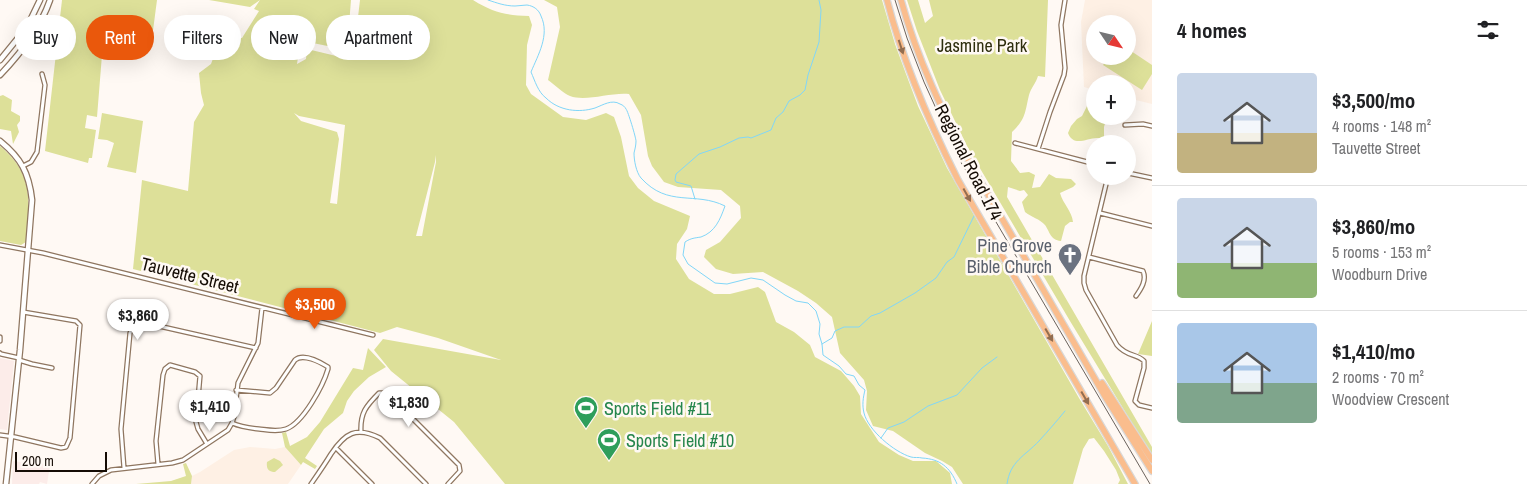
<!DOCTYPE html>
<meta charset="utf-8">
<style>
body{margin:0;font-family:"Archivo Narrow",sans-serif;background:#f6f6f6;color:#202124;height:100vh;display:flex;flex-direction:column;font-size:19px;white-space:nowrap}
*{box-sizing:border-box;margin:0}
p{font-size:16px;color:#757577}
.icon{flex:none;width:28px;height:28px;fill:none;stroke:currentColor;stroke-width:2;stroke-linecap:round;stroke-linejoin:round}
.map{position:relative;flex:1;overflow:hidden}
.panel{display:flex;flex-direction:column;background:#fff;width:375px}
.panel>*{flex:none}
.hud{position:absolute;left:15px;top:15px;width:475px;height:45px;display:flex;gap:10px}
.needle{width:32px;rotate:125deg}
.tools{position:absolute;left:1086px;top:15px;display:grid;gap:10px}
.tools a{display:grid;place-items:center;width:50px;height:50px;border-radius:50%;background:#fff;box-shadow:0 5px 20px #0002;font-size:25px}
.scale{position:absolute;left:15px;bottom:12px;width:92px;box-sizing:border-box;padding-left:5px;border:2px solid #150c05;border-top:0;font-size:14px;line-height:18px;white-space:nowrap;color:#150c05;-webkit-text-stroke:4px #fff9f4;paint-order:stroke}
.price{position:absolute;translate:-50% -42px;padding:0 11px;border-radius:18px;background:#fff;color:#222;font-size:16px;line-height:32px;filter:drop-shadow(0 1px 2px #0008)}
.price::after{content:'';position:absolute;left:50%;top:30px;width:15px;height:11px;margin-left:-8px;background:inherit;clip-path:polygon(0 0,100% 0,50% 100%)}
.price.selected{background:#ea580c;color:#fff}
ul{padding:0;list-style:none}
li{display:flex;align-items:center;gap:15px;height:125px;padding:0 25px}
li+li{border-top:1px solid #e0e0e0}
li span{display:grid;place-items:center;flex:none;width:140px;height:100px;border-radius:5px;color:#555}
li>.icon{margin-inline-start:auto}
span .icon{width:60px;height:60px;fill:#fffc;stroke-width:1}
li b{font-size:21px}
h2{display:flex;justify-content:space-between;align-items:center;height:60px;padding:0 25px;font-size:21px}
.tag{padding:0 18px;border-radius:22px;background:#fff;box-shadow:0 5px 20px #0002;font-size:18px;line-height:45px}
.tag.selected{background:#ea580c;color:#fff}
main{display:flex;flex:1;min-height:0}
.map>svg:first-child{display:block}
</style>
<main>
<div class="map">
<svg width="1152" height="484" viewBox="0 0 1152 484">
<rect width="100%" height="100%" fill="#fff9f4"/>
<path fill="#fcece9" d="M 0,358 L 14,361 L 7,430 L 0,429 Z
M 13,461 L 37,465 L 38,463 L 50,465 L 47,484 L 40,482 L 39,484 L 12,484 Z"/>
<path fill="#fef0e4" fill-rule="evenodd" d="M 1085,0 L 1152,0 L 1152,104 L 1128,98 L 1128,84 L 1095,84 L 1095,90 L 1084,87 L 1081,22 ZM 1095,24 L 1128,24 L 1128,56 L 1095,56 Z
M 250,447 L 275,449 L 285,447 L 301,465 L 288,484 L 191,484 L 192,476 L 200,472 L 234,450 Z"/>
<path fill="#dde099" fill-rule="evenodd" d="M 62,0 L 157,0 L 152,38 L 104,30 L 97,117 L 87,115 L 85,128 L 96,130 L 92,158 L 89,158 L 88,163 L 45,151 Z
M 209,0 L 351,0 L 347,50 L 308,42 L 300,44 L 297,64 L 306,59 L 307,49 L 353,60 L 360,0 L 473,0 C 494,13 505,15 529,16 L 532,25 L 527,45 L 526,85 L 531,94 L 563,117 L 586,120 L 606,113 L 614,117 L 621,137 L 629,176 L 638,188 L 654,201 L 690,216 L 687,229 L 677,244 L 676,259 L 689,279 L 714,294 L 730,294 L 758,287 L 765,292 L 776,322 L 794,332 L 810,345 L 815,357 L 841,371 L 854,386 L 860,396 L 861,414 L 879,442 L 899,455 L 913,461 L 936,461 L 950,473 L 952,484 L 505,484 L 454,422 L 391,371 L 374,350 L 383,339 L 501,360 L 438,338 L 397,327 L 380,333 L 133,269 L 142,180 L 188,191 L 194,122 L 204,105 L 201,93 L 199,73 L 211,64 L 218,45 L 227,39 L 242,38 L 259,11 L 254,9 L 260,0 L 250,7 ZM 294,113 L 299,116 L 345,125 L 337,204 L 330,203 L 339,139 L 337,132 L 301,121 ZM 435,155 L 436,162 L 422,236 L 425,236 L 416,236 L 435,162 Z
M 544,0 L 882,0 L 895,44 L 906,74 L 918,106 L 947,168 L 1079,398 L 1108,446 L 1128,484 L 1118,484 L 1120,480 L 1116,470 L 1104,451 L 1094,438 L 1089,439 L 1083,449 L 1073,484 L 963,484 L 952,467 L 942,461 L 925,453 L 893,431 L 873,426 L 866,410 L 867,391 L 864,380 L 840,353 L 832,317 L 816,303 L 798,291 L 763,272 L 733,274 L 716,269 L 704,257 L 706,250 L 720,242 L 741,218 L 740,206 L 721,190 L 678,187 L 664,182 L 652,166 L 648,156 L 641,115 L 629,94 C 611,92 586,102 570,96 C 563,93 555,85 548,80 L 560,27 L 557,7 Z
M 907,0 L 918,0 L 925,23 L 933,16 L 929,0 L 1048,0 L 1045,77 L 1038,76 C 1036,83 1031,88 1029,95 C 1025,112 1026,119 1012,132 L 1011,161 L 1020,173 L 1029,172 L 1035,175 L 1032,188 L 1040,187 L 1049,174 L 1056,178 L 1071,179 L 1076,184 L 1073,187 L 1060,193 C 1063,204 1072,211 1073,222 L 1070,222 L 1065,226 L 1061,241 C 1050,240 1050,232 1045,225 C 1040,219 1031,217 1025,212 L 1022,202 L 1028,195 L 1024,190 L 1020,191 L 1008,187 L 1007,197 L 1152,447 L 1152,456 L 1070,321 L 968,148 L 940,90 L 917,31 Z
M 1128,49 L 1152,65 L 1152,74 L 1142,90 L 1103,65 L 1109,56 L 1128,56 Z
M 3,95 L 12,100 L 11,111 L 20,116 L 20,121 L 17,125 L 19,132 L 13,144 L 11,131 L 0,129 L 0,96 Z
M 1095,98 L 1095,116 L 1107,116 L 1104,127 L 1104,140 C 1093,132 1075,151 1068,133 L 1071,126 L 1077,119 L 1082,116 L 1088,104 Z
M 102,113 L 143,121 L 136,173 L 107,167 L 114,143 L 107,140 L 98,139 Z
M 0,146 C 35,175 29,202 26,242 L 21,245 L 0,241 Z
M 1152,321 L 1152,356 L 1138,354 Z
M 368,348 L 386,367 L 369,377 L 354,391 L 347,401 L 343,413 L 324,429 L 305,458 L 317,466 L 315,469 L 303,462 L 301,465 L 285,447 L 282,433 L 286,432 L 290,446 L 307,437 L 320,422 L 353,368 L 363,370 Z
M 274,458 L 280,461 L 283,465 L 275,472 C 269,472 266,469 267,462 Z
M 186,463 L 192,476 L 191,484 L 136,484 L 171,481 L 186,476 L 183,464 Z"/>
<g fill="none" stroke-linecap="round" stroke-linejoin="round">
<path stroke="#81d6f8" stroke-width="1" d="M 488,0 C 497,3 505,6 515,6 C 519,6 523,5 527,5 C 534,6 539,10 541,16 C 550,35 538,55 531,72 C 535,81 538,92 546,98 C 559,111 579,113 595,108 C 603,105 612,99 620,104 C 623,105 625,107 626,109 C 628,111 636,138 636,141 C 636,145 635,149 634,153 C 634,160 636,172 641,178 C 668,208 695,191 725,206 C 720,220 715,232 701,237 C 695,238 691,238 685,242 L 683,255 L 688,264 L 715,283 L 727,284 L 751,278 L 763,280 L 785,295 L 796,301 L 808,303 L 816,311 L 820,324 L 819,334 L 822,344 L 823,355 L 839,366 L 846,374 L 854,376 L 859,385 L 865,390 C 863,398 862,405 864,413 C 868,430 894,452 911,457 C 914,458 919,457 922,458 C 940,459 950,467 957,484
M 695,199 L 691,186 L 676,182 L 675,180 L 676,174 L 699,154 L 720,147 L 739,138 L 748,137 L 751,138 L 771,130 L 776,118 L 783,112 L 789,101 L 800,95 L 805,90 L 808,75 L 819,42 L 821,10 L 819,0
M 822,344 L 832,338 L 835,331 L 844,327 L 859,327 L 871,316 L 880,313 L 915,293 L 936,278 L 947,262 L 954,257 L 974,216
M 881,438 L 888,428 L 904,422 L 928,406 L 957,395 L 982,368 L 997,357
M 1007,484 C 1010,461 1025,456 1039,441 C 1048,431 1057,421 1065,411"/>
<g stroke="#8f7660" stroke-width="5.5">
<path id="street" d="M 1125,125 L 1143,124 L 1152,126
M 1015,143 L 1095,164
M 1038,149 L 1050,112 L 1064,75 L 1065,68 L 1061,25 L 1065,0
M 23,166 L 31,162 L 37,152 L 45,85 L 42,74
M 1128,173 L 1152,178
M 1108,176 L 1084,276 L 1084,283 L 1086,290 L 1117,345 C 1127,357 1136,353 1144,361 L 1144,368 L 1135,401 L 1139,405 L 1152,408
M 1100,213 L 1152,226
M 0,245 L 43,253 L 373,335
M 1089,257 L 1143,271 C 1147,280 1141,289 1136,296
M 0,341 L 0,337
M 0,353 L 1,354 L 19,358
M 19,360 L 32,364 L 52,368
M 232,423 C 241,427 249,428 259,429 C 268,430 277,432 286,429 C 303,423 323,386 328,369 L 328,367 C 320,362 303,353 295,360 L 276,388 L 270,393 L 236,390
M 361,432 C 360,413 366,406 379,393 L 387,393 L 459,465 L 460,471 L 448,484
M 0,435 L 15,437 L 61,448 L 66,447 L 70,438 L 80,325 L 76,321 L 23,312
M 336,448 L 372,484
M 158,464 L 156,441 L 163,375 L 165,369 L 170,365 L 195,372 L 200,376 L 196,422 L 198,429 L 207,444
M 124,468 L 121,429 L 130,333 L 133,326 L 141,322 L 256,348
M 92,484 L 99,476 L 111,470 L 172,463 L 183,460 L 228,430 L 232,423 L 234,417 L 238,383 L 258,343 L 262,308
M 311,484 C 318,474 325,464 331,454 C 345,433 356,426 380,438 L 426,484"/>
</g>
<g stroke="#8f7660" stroke-width="7">
<path id="secondary" d="M 0,60 L 27,27 L 40,0
M 0,75 C 21,53 40,29 50,0
M 0,141 C 21,158 29,173 32,200 L 20,350 L 6,484"/>
</g>
<g stroke="#dad8d7" stroke-width="8">
<path id="highway" d="M 887,0 C 903,63 929,122 958,180 L 1135,484
M 901,0 C 917,59 943,113 972,167 L 1106,398 L 1152,471
M 1102,383 L 1152,460"/>
</g>
<use href="#street" stroke="#fff" stroke-width="3"/>
<use href="#secondary" stroke="#fff" stroke-width="4.5"/>
<use href="#highway" stroke="#fabd8d" stroke-width="5.5"/>
<path stroke="#6a625c" stroke-width="1" d="M 895,0 L 907,38 L 924,82 L 959,159 L 1150,484"/>
</g>
<defs><path id="oneway-solid" d="M-6-.8H1V-3.2L6.5 0L1 3.2V.8H-6Z" transform="scale(1.25)"/></defs>
<g fill="#936d50">
<use href="#oneway-solid" transform="translate(901 47) rotate(72)"/>
<use href="#oneway-solid" transform="translate(967 195) rotate(61)"/>
<use href="#oneway-solid" transform="translate(1049 335) rotate(60)"/>
<use href="#oneway-solid" transform="translate(1085 398) rotate(60)"/>
</g>
<defs>
<g id="church-pin" transform="scale(1.25)"><path d="M0 17L-7.5 6A9.5 9.5 0 1 1 7.5 6Z" fill="#6b7280" stroke="#fff9f4"/><path d="M-1.2-6h2.4v3.5h3.3v2.4h-3.3V6h-2.4V-.1h-3.3v-2.4h3.3Z" fill="#fff"/></g>
<g id="stadium-pin" transform="scale(1.25)"><path d="M0 17L-7.5 6A9.5 9.5 0 1 1 7.5 6Z" fill="#2e9e5b" stroke="#fff9f4"/><path d="M0-5a6.5 5 0 1 0 0 10a6.5 5 0 1 0 0-10ZM-3.5-1.8h7v3.6h-7Z" fill="#fff"/></g>
</defs>
<g fill-rule="evenodd">
<use href="#church-pin" x="1070" y="255"/>
<use href="#stadium-pin" x="586" y="408"/>
<use href="#stadium-pin" x="609" y="440"/>
</g>
<g text-anchor="middle" dominant-baseline="central" stroke-width="5" stroke-linejoin="round" paint-order="stroke">
<g font-size="18" fill="#2e2e0e" stroke="#fff9f4">
<text x="982" y="45">Jasmine Park</text>
</g>
<g font-size="18" fill="#150c05" stroke="#fff9f4">
<text transform="translate(969 162) rotate(63)">Regional Road 174</text>
<text transform="translate(190 275) rotate(14)">Tauvette Street</text>
</g>
<g font-size="18" fill="#5b616d" stroke="#fff9f4" text-anchor="end">
<text x="1052" y="245">Pine Grove<tspan x="1052" dy="21">Bible Church</tspan></text>
</g>
<g font-size="18" fill="#27864d" stroke="#fff9f4" text-anchor="start">
<text x="604" y="408">Sports Field #11</text>
<text x="626" y="440">Sports Field #10</text>
</g>
</g>
</svg>
<div class="tools">
<a><svg class="needle" viewBox="-14 -14 28 28"><path d="M0-13l5 13h-10z" fill="#e53935"/><path d="M0 13l5-13h-10z" fill="#757577"/></svg></a>
<a>+</a>
<a>−</a>
</div>
<div class="scale">200 m</div>
<b class="price selected" style="left:315px;top:330px">$3,500</b>
<b class="price" style="left:138px;top:341px">$3,860</b>
<b class="price" style="left:409px;top:428px">$1,830</b>
<b class="price" style="left:210px;top:432px">$1,410</b>
<div class="hud">
<a class="tag">Buy</a>
<a class="tag selected">Rent</a>
<a class="tag">Filters</a>
<a class="tag">New</a>
<a class="tag">Apartment</a>
</div>
</div>
<section class="panel">
<h2>4 homes<svg class="icon" aria-label="filters" viewBox="0 0 24 24"><path d="M4 7h16M4 17h16"/><circle cx="9" cy="7" r="2"/><circle cx="15" cy="17" r="2"/></svg></h2>
<ul>
<li><span style="background:linear-gradient(#c9d6e8 60%,#c2b280 0)"><svg class="icon" aria-label="home" viewBox="0 0 24 24"><path d="M3 11l9-7 9 7M6 9v11h12V9"/></svg></span><div><b>$3,500/mo</b><p>4 rooms · 148 m²</p><p>Tauvette Street</p></div></li>
<li><span style="background:linear-gradient(#c9d6e8 65%,#8fb573 0)"><svg class="icon" aria-label="home" viewBox="0 0 24 24"><path d="M3 11l9-7 9 7M6 9v11h12V9"/></svg></span><div><b>$3,860/mo</b><p>5 rooms · 153 m²</p><p>Woodburn Drive</p></div></li>
<li><span style="background:linear-gradient(#a9c7e8 60%,#7fa58c 0)"><svg class="icon" aria-label="home" viewBox="0 0 24 24"><path d="M3 11l9-7 9 7M6 9v11h12V9"/></svg></span><div><b>$1,410/mo</b><p>2 rooms · 70 m²</p><p>Woodview Crescent</p></div></li>
</ul>
</section>
</main>
